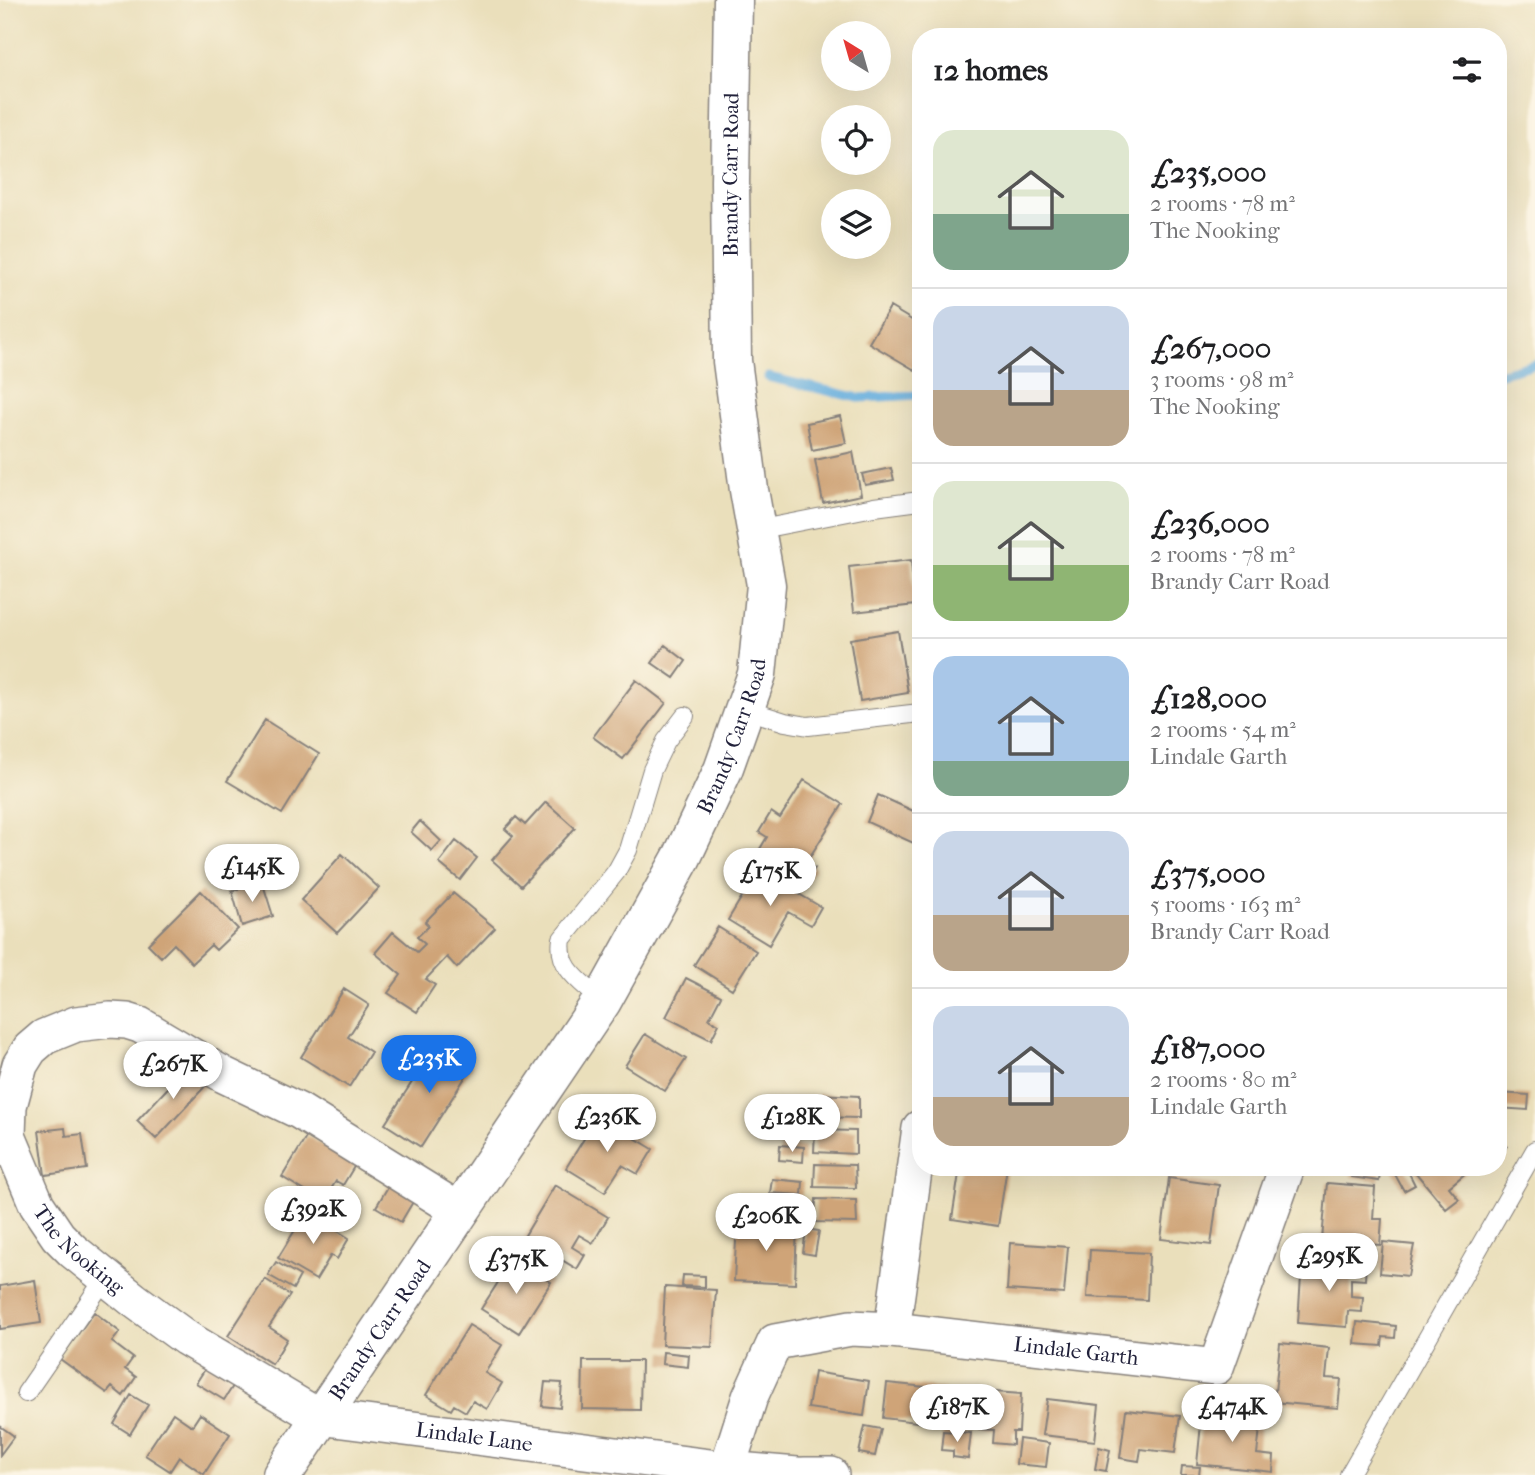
<!DOCTYPE html>
<meta charset="utf-8">
<style>
body{margin:0;font-family:"IM FELL French Canon",serif;background:#f6f6f6;color:#202124;height:100vh;display:flex;flex-direction:column;font-size:26px;white-space:nowrap}
*{box-sizing:border-box;margin:0}
p{font-size:23px;color:#757577}
.icon{flex:none;width:38px;height:38px;fill:none;stroke:currentColor;stroke-width:2;stroke-linecap:round;stroke-linejoin:round}
.map{position:relative;flex:1;overflow:hidden}
.sheet{position:absolute;left:912px;top:28px;width:595px;height:1148px;display:flex;flex-direction:column;background:#fff;border-radius:28px;box-shadow:0 7px 28px #0002}
.sheet>*{flex:none}
.needle{width:46px;rotate:323deg}
.buttons{position:absolute;left:821px;top:21px;display:grid;gap:14px}
.buttons a{display:grid;place-items:center;width:70px;height:70px;border-radius:50%;background:#fff;box-shadow:0 7px 28px #0002;font-size:35px}
.price{position:absolute;translate:-50% -60px;padding:0 16px;border-radius:24px;background:#fff;color:#222;font-size:23px;line-height:46px;filter:drop-shadow(0 2px 4px #0008)}
.price::after{content:'';position:absolute;left:50%;top:42px;width:21px;height:16px;margin-left:-10px;background:inherit;clip-path:polygon(0 0,100% 0,50% 100%)}
.price.selected{background:#1a73e8;color:#fff}
ul{padding:0;list-style:none}
li{display:flex;align-items:center;gap:21px;height:175px;padding:0 21px}
li+li{border-top:2px solid #e0e0e0}
li span{display:grid;place-items:center;flex:none;width:196px;height:140px;border-radius:21px;color:#555}
li>.icon{margin-inline-start:auto}
span .icon{width:84px;height:84px;fill:#fffc;stroke-width:1}
li b{font-size:30px}
h2{display:flex;justify-content:space-between;align-items:center;height:84px;padding:0 21px;font-size:30px}
.map>svg:first-child{display:block}
</style>
<div class="map">
<svg width="1535" height="1475" viewBox="0 0 1535 1475">
<rect width="100%" height="100%" fill="#fcf5e5"/>
<filter id="ink" filterUnits="userSpaceOnUse"><feTurbulence type="fractalNoise" baseFrequency=".0143" numOctaves="2"/><feDisplacementMap in="SourceGraphic" scale="14" xChannelSelector="R" yChannelSelector="G"/><feConvolveMatrix kernelMatrix="1 2 1 2 8 2 1 2 1" color-interpolation-filters="sRGB"/></filter>
<filter id="wash" filterUnits="userSpaceOnUse"><feTurbulence type="fractalNoise" baseFrequency=".00686" numOctaves="4" result="noise"/><feDisplacementMap in="SourceGraphic" scale="28" xChannelSelector="R" yChannelSelector="G"/><feGaussianBlur stdDeviation="1.57" result="paint"/><feColorMatrix in="noise" values="0 0 0 0 0 0 0 0 0 0 0 0 0 0 0 0 0 1.4 0 .05"/><feComposite in="paint" operator="in"/></filter>
<g filter="url(#wash)">
<rect width="100%" height="100%" fill="#eadfbb"/>
<g fill="none" stroke-linecap="round" stroke-linejoin="round">
<path stroke="#67afde" stroke-width="9" d="M 1498,374 L 1535,364
M 768,377 L 859,398 L 920,395"/>
</g>
<g id="blocks">
<path fill="#cfa478" d="M 890,307 L 920,325 L 920,373 L 869,343 Z
M 840,416 L 846,443 L 812,450 L 807,423 Z
M 853,452 L 861,495 L 823,503 L 815,460 Z
M 891,468 L 894,480 L 865,485 L 862,474 Z
M 911,560 L 915,605 L 854,612 L 849,567 Z
M 898,631 L 908,693 L 860,701 L 850,639 Z
M 665,645 L 686,661 L 674,678 L 652,663 Z
M 636,680 L 666,703 L 623,759 L 593,737 Z
M 265,720 L 319,754 L 282,814 L 227,781 Z
M 804,780 L 843,804 L 806,863 L 815,868 L 805,883 L 757,854 L 767,837 L 759,832 L 771,812 L 780,818 Z
M 878,795 L 920,814 L 920,846 L 867,822 Z
M 546,802 L 575,828 L 521,886 L 492,860 L 513,836 L 505,829 L 516,817 L 525,825 Z
M 420,821 L 441,841 L 432,851 L 411,832 Z
M 456,841 L 477,858 L 460,880 L 439,863 Z
M 342,854 L 379,888 L 337,933 L 301,900 Z
M 758,870 L 821,907 L 811,925 L 788,912 L 769,945 L 728,920 Z
M 262,881 L 273,916 L 242,926 L 232,891 Z
M 201,891 L 238,929 L 216,950 L 211,945 L 192,963 L 174,944 L 161,957 L 148,944 Z
M 453,893 L 495,928 L 457,968 L 447,957 L 426,979 L 435,985 L 417,1012 L 388,993 L 401,975 L 375,953 L 393,932 L 417,952 L 425,944 L 417,937 L 429,926 L 425,922 Z
M 718,927 L 756,951 L 732,989 L 694,965 Z
M 686,978 L 721,996 L 709,1019 L 719,1024 L 711,1040 L 666,1017 Z
M 344,989 L 369,1005 L 348,1037 L 371,1052 L 349,1087 L 301,1057 Z
M 645,1034 L 686,1059 L 665,1091 L 625,1066 Z
M 438,1042 L 473,1065 L 421,1147 L 385,1124 Z
M 191,1063 L 210,1081 L 156,1139 L 137,1121 Z
M 1498,1093 L 1529,1095 L 1528,1110 L 1498,1108 Z
M 818,1094 L 859,1096 L 859,1118 L 817,1117 Z
M 772,1110 L 795,1113 L 792,1126 L 770,1123 Z
M 598,1116 L 653,1149 L 638,1174 L 622,1165 L 605,1192 L 566,1168 Z
M 65,1128 L 66,1136 L 82,1134 L 87,1169 L 45,1175 L 39,1131 Z
M 815,1130 L 856,1131 L 856,1154 L 814,1152 Z
M 307,1136 L 355,1165 L 343,1185 L 336,1181 L 323,1202 L 282,1177 Z
M 1498,1139 L 1507,1146 L 1498,1158 Z
M 780,1145 L 804,1147 L 803,1162 L 779,1160 Z
M 815,1164 L 855,1165 L 856,1188 L 814,1187 Z
M 960,1167 L 1007,1167 L 998,1226 L 952,1219 Z
M 1353,1167 L 1381,1167 L 1379,1181 L 1351,1177 Z
M 1394,1167 L 1406,1167 L 1415,1185 L 1404,1191 L 1392,1169 Z
M 1411,1167 L 1473,1167 L 1449,1187 L 1459,1199 L 1446,1209 Z
M 1169,1178 L 1219,1185 L 1211,1245 L 1161,1239 Z
M 772,1179 L 803,1182 L 802,1195 L 770,1193 Z
M 392,1180 L 417,1195 L 401,1222 L 376,1207 Z
M 1327,1183 L 1375,1187 L 1373,1219 L 1382,1219 L 1380,1245 L 1322,1240 Z
M 555,1185 L 608,1217 L 593,1243 L 579,1235 L 572,1247 L 585,1255 L 577,1269 L 524,1237 Z
M 816,1199 L 856,1200 L 857,1223 L 815,1222 Z
M 306,1212 L 349,1238 L 337,1259 L 331,1255 L 316,1280 L 278,1258 Z
M 784,1220 L 797,1221 L 795,1284 L 734,1281 L 737,1221 L 769,1222 L 769,1233 L 784,1234 Z
M 806,1229 L 819,1231 L 815,1255 L 803,1253 Z
M 1383,1242 L 1414,1245 L 1408,1276 L 1380,1273 Z
M 1010,1243 L 1068,1247 L 1064,1294 L 1007,1290 Z
M 1090,1250 L 1149,1253 L 1147,1300 L 1087,1297 Z
M 513,1259 L 551,1282 L 519,1333 L 481,1309 Z
M 1302,1261 L 1366,1265 L 1365,1280 L 1351,1279 L 1351,1296 L 1363,1297 L 1362,1312 L 1348,1311 L 1347,1327 L 1298,1323 Z
M 276,1262 L 300,1276 L 293,1289 L 268,1275 Z
M 683,1275 L 705,1276 L 705,1287 L 682,1286 Z
M 265,1279 L 290,1295 L 269,1327 L 287,1339 L 272,1364 L 228,1336 Z
M 35,1280 L 41,1323 L 0,1329 L 0,1286 Z
M 665,1287 L 716,1290 L 712,1347 L 662,1345 Z
M 94,1312 L 120,1332 L 112,1342 L 133,1358 L 125,1369 L 136,1377 L 123,1396 L 112,1387 L 107,1393 L 60,1359 Z
M 1357,1322 L 1396,1326 L 1395,1338 L 1383,1337 L 1382,1346 L 1355,1344 Z
M 469,1325 L 502,1345 L 485,1373 L 502,1383 L 487,1409 L 473,1401 L 466,1412 L 454,1405 L 451,1410 L 426,1395 Z
M 1280,1343 L 1329,1348 L 1326,1378 L 1341,1379 L 1338,1408 L 1274,1402 Z
M 663,1352 L 689,1355 L 688,1367 L 662,1364 Z
M 583,1361 L 641,1361 L 640,1410 L 582,1409 Z
M 209,1363 L 237,1380 L 224,1400 L 196,1383 Z
M 814,1372 L 869,1381 L 864,1416 L 808,1408 Z
M 545,1382 L 562,1383 L 560,1408 L 542,1406 Z
M 887,1383 L 945,1389 L 941,1425 L 883,1418 Z
M 968,1390 L 1021,1394 L 1019,1432 L 1013,1432 L 1013,1445 L 993,1443 L 994,1430 L 965,1428 Z
M 131,1395 L 148,1405 L 130,1434 L 114,1424 Z
M 1047,1399 L 1099,1405 L 1095,1441 L 1042,1435 Z
M 1126,1410 L 1180,1416 L 1175,1453 L 1141,1449 L 1139,1461 L 1120,1458 Z
M 173,1413 L 192,1426 L 200,1414 L 230,1434 L 204,1474 L 179,1457 L 170,1471 L 145,1455 Z
M 1202,1414 L 1261,1420 L 1257,1454 L 1274,1456 L 1273,1472 L 1197,1464 Z
M 0,1426 L 14,1436 L 0,1455 Z
M 865,1426 L 881,1429 L 875,1456 L 859,1453 Z
M 943,1431 L 971,1433 L 968,1459 L 953,1457 L 953,1451 L 941,1450 Z
M 1019,1439 L 1049,1443 L 1046,1467 L 1016,1464 Z
M 1099,1447 L 1110,1450 L 1106,1471 L 1095,1469 Z
M 1182,1466 L 1200,1467 L 1199,1475 L 1181,1475 Z"/>
</g>
</g>
<g filter="url(#ink)">
<use href="#blocks" fill-opacity="0" stroke="#86807b" stroke-width="2"/>
<g fill="none" stroke-linecap="round" stroke-linejoin="round">
<g stroke="#86807b" stroke-width="20">
<path id="lane" d="M 756,530 L 874,507 L 920,501
M 744,709 L 785,722 L 808,726 L 920,713
M 602,1001 C 582,982 557,969 562,939 L 616,872 L 628,850 L 652,770 L 666,741 L 685,716
M 26,1393 L 106,1277
M 1349,1475 L 1535,1150"/>
</g>
<g stroke="#86807b" stroke-width="38">
<g id="street">
<path id="s1" d="M 460,1211 L 299,1111 L 224,1075 L 140,1025 L 127,1021 L 110,1020 L 76,1024 L 44,1037 L 30,1049 L 20,1065 L 9,1106 L 8,1136 L 37,1205 L 58,1236 L 73,1251 L 134,1300 L 186,1338 L 319,1417 L 726,1469 L 797,1475"/>
<path d="M 892,1330 L 920,1128"/>
<path id="s2" d="M 725,1475 L 750,1397 L 775,1342 L 851,1328 L 892,1330 L 1216,1367 L 1287,1167"/>
<path d="M 804,1475 L 831,1475"/>
</g>
</g>
<g stroke="#86807b" stroke-width="41">
<g id="secondary">
<path id="s3" d="M 282,1475 L 602,1001 L 682,857 L 723,770 L 757,674 L 766,585 L 749,490 L 732,361 L 730,181 L 733,0"/>
</g>
</g>
<use href="#lane" stroke="#fff" stroke-width="18"/>
<use href="#street" stroke="#fff" stroke-width="35"/>
<use href="#secondary" stroke="#fff" stroke-width="38"/>
</g>
</g>
<g text-anchor="middle" dominant-baseline="central" stroke-width="6" stroke-linejoin="round" paint-order="stroke">
<g font-size="21" fill="#22223b" stroke="#fcf5e5">
<text stroke="none"><textPath href="#s3" startOffset="1437">Brandy Carr Road</textPath></text>
<text stroke="none"><textPath href="#s3" startOffset="868">Brandy Carr Road</textPath></text>
<text stroke="none"><textPath href="#s1" startOffset="716">The Nooking</textPath></text>
<text stroke="none"><textPath href="#s3" startOffset="175">Brandy Carr Road</textPath></text>
<text stroke="none"><textPath href="#s2" startOffset="446">Lindale Garth</textPath></text>
<text stroke="none"><textPath href="#s1" startOffset="1167">Lindale Lane</textPath></text>
</g>
</g>
</svg>
<div class="buttons">
<a><svg class="needle" viewBox="-14 -14 28 28"><path d="M0-13l5 13h-10z" fill="#e53935"/><path d="M0 13l5-13h-10z" fill="#757577"/></svg></a>
<a><svg class="icon" aria-label="locate" viewBox="0 0 24 24"><circle cx="12" cy="12" r="6"/><path d="M12 2v4M12 18v4M2 12h4M18 12h4"/></svg></a>
<a><svg class="icon" aria-label="layers" viewBox="0 0 24 24"><path d="M12 4l9 5-9 5-9-5zM3 14l9 5 9-5"/></svg></a>
</div>
<b class="price" style="left:252px;top:904px">£145K</b>
<b class="price" style="left:770px;top:908px">£175K</b>
<b class="price selected" style="left:429px;top:1095px">£235K</b>
<b class="price" style="left:173px;top:1101px">£267K</b>
<b class="price" style="left:607px;top:1154px">£236K</b>
<b class="price" style="left:792px;top:1154px">£128K</b>
<b class="price" style="left:313px;top:1246px">£392K</b>
<b class="price" style="left:766px;top:1253px">£206K</b>
<b class="price" style="left:1329px;top:1293px">£295K</b>
<b class="price" style="left:516px;top:1296px">£375K</b>
<b class="price" style="left:957px;top:1444px">£187K</b>
<b class="price" style="left:1232px;top:1444px">£474K</b>
<section class="sheet">
<h2>12 homes<svg class="icon" aria-label="filters" viewBox="0 0 24 24"><path d="M4 7h16M4 17h16"/><circle cx="9" cy="7" r="2"/><circle cx="15" cy="17" r="2"/></svg></h2>
<ul>
<li><span style="background:linear-gradient(#dfe7d0 60%,#7fa58c 0)"><svg class="icon" aria-label="home" viewBox="0 0 24 24"><path d="M3 11l9-7 9 7M6 9v11h12V9"/></svg></span><div><b>£235,000</b><p>2 rooms · 78 m²</p><p>The Nooking</p></div></li>
<li><span style="background:linear-gradient(#c9d6e8 60%,#b9a48a 0)"><svg class="icon" aria-label="home" viewBox="0 0 24 24"><path d="M3 11l9-7 9 7M6 9v11h12V9"/></svg></span><div><b>£267,000</b><p>3 rooms · 98 m²</p><p>The Nooking</p></div></li>
<li><span style="background:linear-gradient(#dfe7d0 60%,#8fb573 0)"><svg class="icon" aria-label="home" viewBox="0 0 24 24"><path d="M3 11l9-7 9 7M6 9v11h12V9"/></svg></span><div><b>£236,000</b><p>2 rooms · 78 m²</p><p>Brandy Carr Road</p></div></li>
<li><span style="background:linear-gradient(#a9c7e8 75%,#7fa58c 0)"><svg class="icon" aria-label="home" viewBox="0 0 24 24"><path d="M3 11l9-7 9 7M6 9v11h12V9"/></svg></span><div><b>£128,000</b><p>2 rooms · 54 m²</p><p>Lindale Garth</p></div></li>
<li><span style="background:linear-gradient(#c9d6e8 60%,#b9a48a 0)"><svg class="icon" aria-label="home" viewBox="0 0 24 24"><path d="M3 11l9-7 9 7M6 9v11h12V9"/></svg></span><div><b>£375,000</b><p>5 rooms · 163 m²</p><p>Brandy Carr Road</p></div></li>
<li><span style="background:linear-gradient(#c9d6e8 65%,#b9a48a 0)"><svg class="icon" aria-label="home" viewBox="0 0 24 24"><path d="M3 11l9-7 9 7M6 9v11h12V9"/></svg></span><div><b>£187,000</b><p>2 rooms · 80 m²</p><p>Lindale Garth</p></div></li>
</ul>
</section>
</div>
